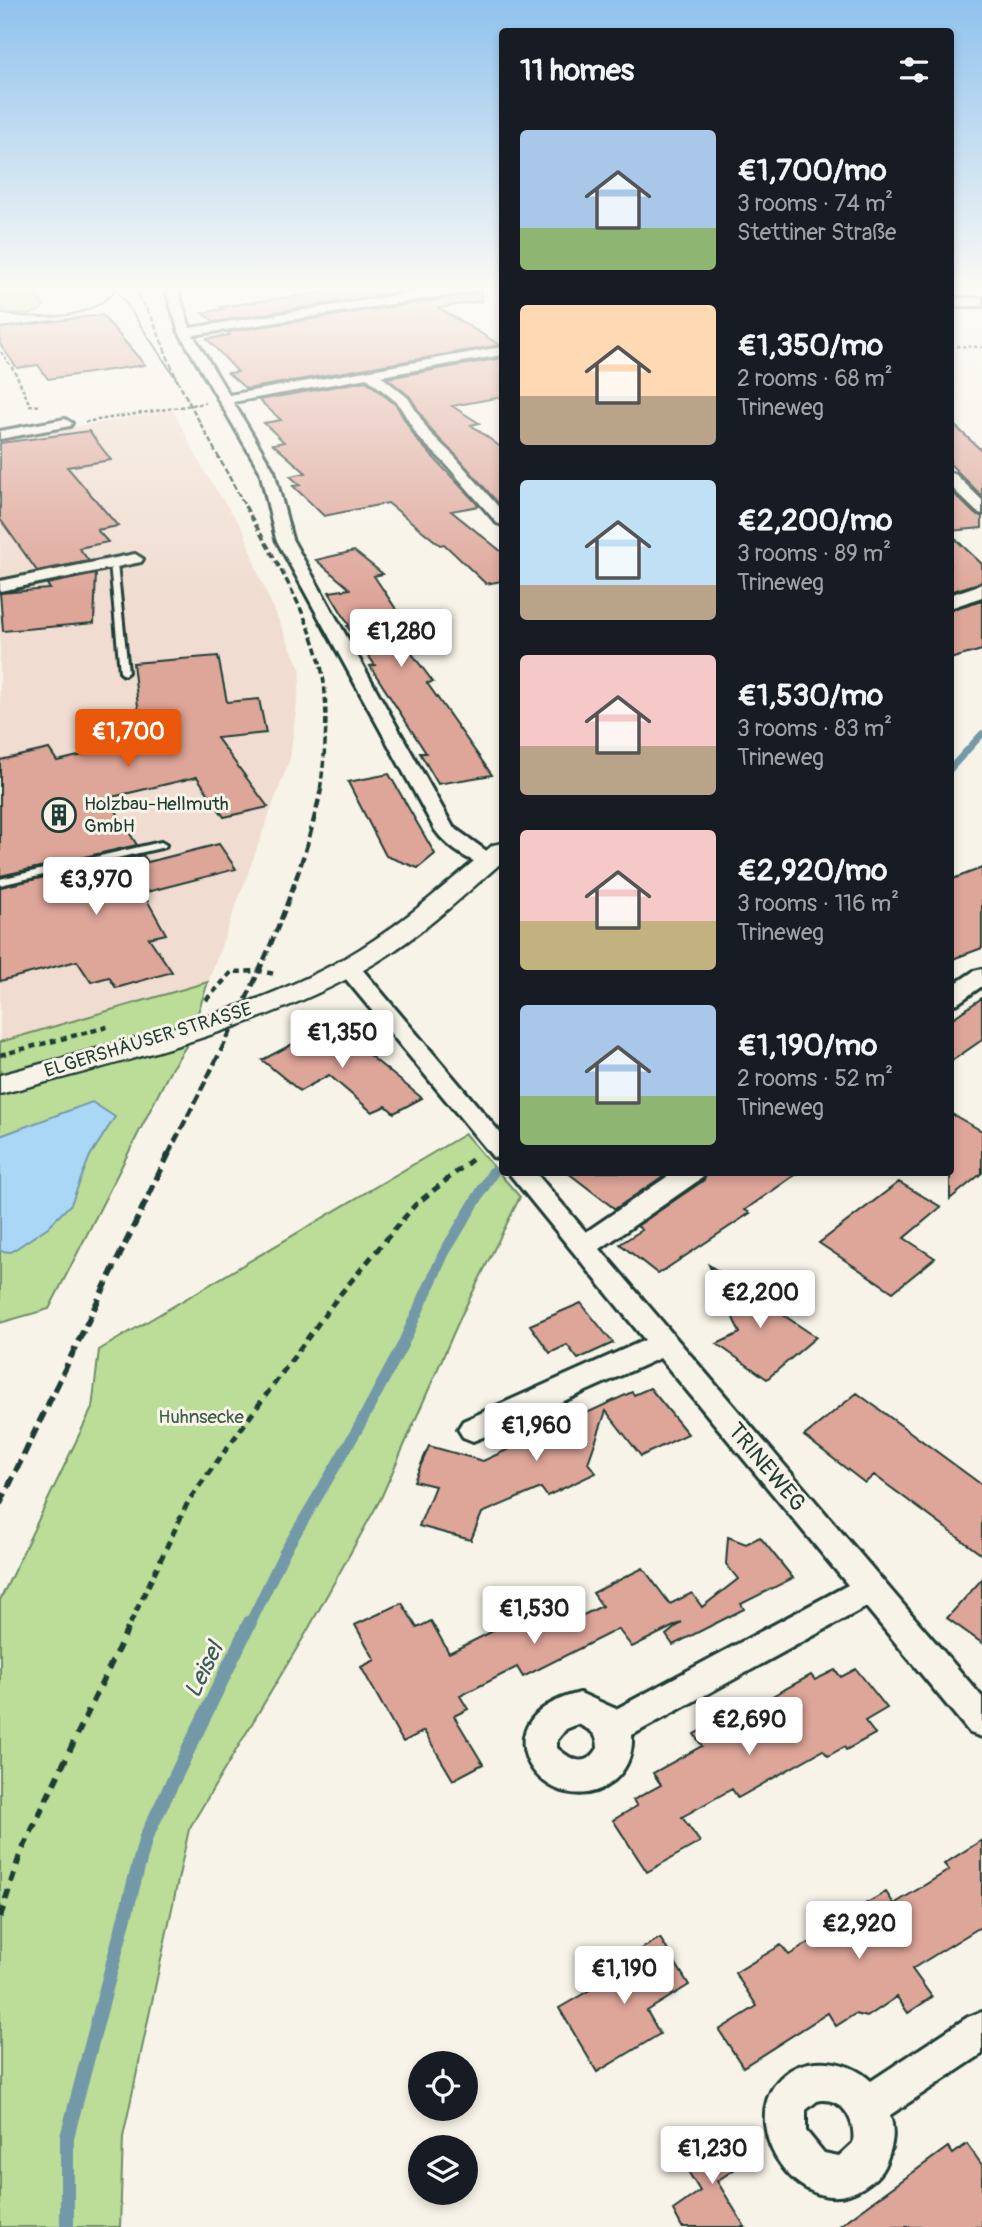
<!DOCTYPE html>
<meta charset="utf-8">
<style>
body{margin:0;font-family:Pangolin,sans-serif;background:#242831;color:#f1f3f6;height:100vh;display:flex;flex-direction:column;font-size:26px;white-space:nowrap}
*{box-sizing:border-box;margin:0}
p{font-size:23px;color:#9ea1a6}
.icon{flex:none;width:38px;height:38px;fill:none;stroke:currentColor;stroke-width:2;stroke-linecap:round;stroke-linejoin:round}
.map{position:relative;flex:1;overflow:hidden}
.panel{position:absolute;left:499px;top:28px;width:455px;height:1148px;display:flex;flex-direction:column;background:#171b24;border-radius:7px;box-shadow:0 4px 10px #0003}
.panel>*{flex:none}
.tools{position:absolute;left:408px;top:2051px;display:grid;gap:14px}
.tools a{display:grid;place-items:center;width:70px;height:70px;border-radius:50%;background:#171b24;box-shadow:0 4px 10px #0003;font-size:35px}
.price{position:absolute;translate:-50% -60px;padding:0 16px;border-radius:7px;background:#fff;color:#222;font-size:23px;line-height:46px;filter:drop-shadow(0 2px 4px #0008)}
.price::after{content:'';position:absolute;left:50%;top:42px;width:21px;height:16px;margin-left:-10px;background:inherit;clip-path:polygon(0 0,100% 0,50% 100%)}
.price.current{background:#ea580c;color:#fff}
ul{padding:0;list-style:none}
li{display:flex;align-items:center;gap:21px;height:175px;padding:0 21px}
li span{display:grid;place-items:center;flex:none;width:196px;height:140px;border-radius:7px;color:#555}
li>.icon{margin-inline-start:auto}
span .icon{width:84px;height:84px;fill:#fffc;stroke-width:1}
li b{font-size:30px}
h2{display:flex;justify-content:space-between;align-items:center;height:84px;padding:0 21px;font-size:30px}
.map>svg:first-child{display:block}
</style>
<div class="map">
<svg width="982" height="2227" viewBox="0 0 982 2227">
<rect width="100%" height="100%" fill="#f7f3e8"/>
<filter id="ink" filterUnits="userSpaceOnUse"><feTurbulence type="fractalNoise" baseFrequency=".0143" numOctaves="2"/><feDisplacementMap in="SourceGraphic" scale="14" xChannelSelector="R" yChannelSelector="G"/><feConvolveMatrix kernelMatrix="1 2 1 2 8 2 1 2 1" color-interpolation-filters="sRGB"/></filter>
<g filter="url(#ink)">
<path fill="#f0dcd0" d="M 173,410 L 205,473 L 244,531 L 259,576 L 301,671 L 290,758 L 208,982 L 0,1042 L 0,440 Z"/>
<path fill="#bbdd97" stroke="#6d8d66" stroke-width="2" d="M 0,287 L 42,287 L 38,290 L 38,298 L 44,306 C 34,319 15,314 0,312 Z
M 208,982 L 188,1043 L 170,1071 L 49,1309 L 0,1323 L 0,1042 Z
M 465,1134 L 520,1197 L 461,1316 L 381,1498 L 306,1633 L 189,1829 L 123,2137 L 120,2227 L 0,2227 L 0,1600 L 92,1408 L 99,1350 Z"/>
<path fill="#abd7f7" stroke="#7399a9" stroke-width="2" d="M 92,1102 L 115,1117 L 90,1156 L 71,1204 L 48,1227 L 11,1252 L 0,1251 L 0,1136 Z"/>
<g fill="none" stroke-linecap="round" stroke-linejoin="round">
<path stroke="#7399a9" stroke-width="7" d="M 950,769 L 982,734"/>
<path stroke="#7399a9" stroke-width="11" d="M 250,1624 L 284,1553 L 357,1430 L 402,1346 L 444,1253 L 493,1172"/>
<path stroke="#7399a9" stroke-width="14" d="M 67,2227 L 67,2137 L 146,1837 L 250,1622"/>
</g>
<path fill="#dea599" stroke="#1f3d34" stroke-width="2" d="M 359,287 L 431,287 L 214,322 L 203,313 L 223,309 L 220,307 Z
M 481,290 L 481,301 L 439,308 L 500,345 L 246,389 L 228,373 L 238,372 L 207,339 L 230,335 L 227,332 L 475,294 Z
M 102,315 L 145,365 L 48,379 L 38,365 L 17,368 L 0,344 L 0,328 Z
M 502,358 L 502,397 L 452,406 L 479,423 L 471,425 L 502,448 L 502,501 L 497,502 L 431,430 L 410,397 L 387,378 Z
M 366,381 L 396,405 L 416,439 L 479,506 L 451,511 L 502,552 L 502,581 L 486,584 L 444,544 L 440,545 L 388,503 L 324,516 L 293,486 L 300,485 L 290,476 L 306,473 L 273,444 L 284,442 L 264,423 L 281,420 L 259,400 Z
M 950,421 L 982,451 L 982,496 L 950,464 Z
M 89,431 L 111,460 L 67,467 L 118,526 L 97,530 L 108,542 L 79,548 L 89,561 L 37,571 L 0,519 L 0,443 Z
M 950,490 L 975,514 L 982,516 L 982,528 L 950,531 Z
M 950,534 L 982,564 L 982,582 L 950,592 Z
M 354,551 L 383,574 L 374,576 L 396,609 L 415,627 L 409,629 L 412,633 L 406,638 L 396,632 L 433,682 L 427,683 L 492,775 L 438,784 L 420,753 L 426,753 L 370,666 L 375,665 L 347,626 L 349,625 L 329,592 L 350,589 L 316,560 Z
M 96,574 L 94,623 L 3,631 L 0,593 L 50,589 L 47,584 Z
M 982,600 L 982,650 L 950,659 L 950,610 Z
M 218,656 L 227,702 L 259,699 L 266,733 L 217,738 L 268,807 L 224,817 L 197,777 L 108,798 L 137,845 L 0,876 L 0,760 L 49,749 L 57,761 L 142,741 L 133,663 Z
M 389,774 L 435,854 L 418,868 L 386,856 L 348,782 Z
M 219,844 L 236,869 L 143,893 L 166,934 L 149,938 L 172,972 L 116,988 L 109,977 L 91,982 L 77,961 L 0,981 L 0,887 L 143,855 L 148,862 Z
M 982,868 L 982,948 L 950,960 L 950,880 Z
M 982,998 L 982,1040 L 950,1062 L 950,1020 Z
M 331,1024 L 422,1098 L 394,1113 L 386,1106 L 372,1112 L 329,1075 L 300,1091 L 262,1060 Z
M 950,1113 L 982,1131 L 982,1173 L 950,1199 Z
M 567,1172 L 669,1172 L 615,1209 Z
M 707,1172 L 799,1172 L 745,1210 L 750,1213 L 658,1274 L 620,1244 L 642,1230 L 637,1226 L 704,1180 Z
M 899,1182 L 941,1207 L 904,1238 L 935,1258 L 893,1292 L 819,1243 Z
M 709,1265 L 816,1337 L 767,1379 L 717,1344 L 740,1333 Z
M 581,1303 L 613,1343 L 578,1359 L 567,1345 L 550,1353 L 530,1325 Z
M 650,1388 L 688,1434 L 641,1456 L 606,1411 L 588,1463 L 596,1473 L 547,1496 L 541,1488 L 482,1513 L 471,1540 L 419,1526 L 435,1486 L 414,1481 L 429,1446 L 483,1461 L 632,1392 L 634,1395 Z
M 857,1393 L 982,1485 L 982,1555 L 874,1475 L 865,1483 L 804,1436 Z
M 728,1537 L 746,1544 L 760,1537 L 793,1578 L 741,1604 L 744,1609 L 673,1645 L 666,1635 L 682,1622 L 632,1647 L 618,1629 L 523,1677 L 517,1667 L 460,1696 L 468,1709 L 454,1716 L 483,1764 L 453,1780 L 424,1731 L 403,1742 L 361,1667 L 375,1660 L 355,1625 L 402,1603 L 417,1628 L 431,1621 L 449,1653 L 493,1631 L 489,1625 L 536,1602 L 554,1629 L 602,1606 L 593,1593 L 643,1568 L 670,1604 L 692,1593 L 702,1607 L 738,1579 L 726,1564 Z
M 982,1579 L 982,1643 L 947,1618 Z
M 856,1669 L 887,1708 L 865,1721 L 875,1734 L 846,1750 L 844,1747 L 828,1756 L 823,1750 L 738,1798 L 732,1789 L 682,1817 L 700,1842 L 647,1872 L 613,1820 L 637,1806 L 633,1800 L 661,1785 L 653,1773 L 702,1746 L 694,1734 L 756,1701 L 758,1704 L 811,1675 L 815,1680 L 835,1670 L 841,1677 Z
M 982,1840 L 982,1926 L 912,1969 L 932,1997 L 908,2013 L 897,1997 L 867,2017 L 855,2014 L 836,2026 L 828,2013 L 743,2067 L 719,2030 L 757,2006 L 735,1973 L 781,1945 L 789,1955 L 867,1907 L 865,1904 L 886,1892 L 894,1904 L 949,1870 L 944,1864 Z
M 660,1938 L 689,1985 L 647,2011 L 660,2034 L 597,2072 L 559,2008 L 631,1966 L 626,1958 Z
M 732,2131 L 750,2159 L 717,2181 L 745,2227 L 682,2227 L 673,2210 L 700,2191 L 683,2163 Z
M 967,2144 L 982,2165 L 982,2227 L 838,2227 L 948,2147 L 953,2154 Z"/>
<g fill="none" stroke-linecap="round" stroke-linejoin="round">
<g stroke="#1f3d34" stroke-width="6">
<path id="service" d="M 110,562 L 117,564 L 128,672 L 124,675 L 120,672 Z
M 161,842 L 166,845 L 165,847 L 0,885 L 0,879 Z"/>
</g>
<g stroke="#1f3d34" stroke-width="6">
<path id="minor" d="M 165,287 L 177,287 L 190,328 L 450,287 L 481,287 L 475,291 L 193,335 L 229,395 L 502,347 L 502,355 L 381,376 L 408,398 L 429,432 L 455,457 L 502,511 L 502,525 L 497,523 L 445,463 L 418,437 L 398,403 L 367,378 L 233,402 L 274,471 L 292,539 L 453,827 L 499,860 L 496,864 C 476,869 446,846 435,830 L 276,539 L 260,471 L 179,332 Z
M 950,298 L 982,298 L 982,306 L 950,306 Z
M 65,419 L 72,423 L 70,426 L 0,439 L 0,431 Z
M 950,473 L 955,474 L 982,500 L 982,514 L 977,512 L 950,486 Z
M 135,554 L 143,559 L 141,562 L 0,591 L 0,581 Z
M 348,960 L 356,962 L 502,1135 L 502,1159 L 493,1157 L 340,972 L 337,967 L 340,962 Z
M 982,969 L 982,986 L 958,1003 L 950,1005 L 950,987 L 974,971 Z
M 508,1172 L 535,1172 L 586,1232 L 674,1172 L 705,1172 L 702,1178 L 600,1249 L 982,1697 L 982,1737 L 970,1733 L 866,1607 L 632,1735 C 633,1754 627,1770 612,1782 C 550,1829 466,1720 580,1693 L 616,1709 L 848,1585 L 660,1358 L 483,1437 L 473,1441 L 463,1437 L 458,1429 L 463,1421 L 645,1340 ZM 578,1724 C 590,1730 598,1733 598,1748 C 586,1768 572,1761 557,1748 L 557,1740 L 566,1729 Z
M 982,2012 L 982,2054 L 890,2115 C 895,2133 893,2145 886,2162 C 881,2175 873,2181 862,2188 C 804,2224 738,2133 776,2083 C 799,2053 846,2057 871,2081 L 968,2017 ZM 822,2100 C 845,2099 856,2123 853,2143 L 839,2156 L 824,2153 L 806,2131 L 806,2110 L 817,2101 Z"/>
</g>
<g stroke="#1f3d34" stroke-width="5">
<path id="tertiary" d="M 982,584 L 982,597 L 950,608 L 950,595 Z
M 502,843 L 502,862 C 462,897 422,934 377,962 C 271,1026 120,1063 0,1094 L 0,1075 C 116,1043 257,1013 360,949 C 408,919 450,881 493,845 Z"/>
</g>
<path stroke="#1f3d34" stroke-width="2.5" stroke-dasharray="3.5 2.5" stroke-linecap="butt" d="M 950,346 L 982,347
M 1,352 L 15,372 L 30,405 L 40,406
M 85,422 L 205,403"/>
<path stroke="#1f3d34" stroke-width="4.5" stroke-dasharray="6 4.5" stroke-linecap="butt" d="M 206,1000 L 232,972 L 260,971 L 275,974
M 0,1055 L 111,1026"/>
<path stroke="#1f3d34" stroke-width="5" stroke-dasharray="8 6" stroke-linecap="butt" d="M 130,1624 L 189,1500 L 337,1298 L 415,1205 L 474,1158"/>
<path stroke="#1f3d34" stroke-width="6" stroke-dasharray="10 8" stroke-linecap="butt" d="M 0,1917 L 20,1855 L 131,1622"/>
<use href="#service" fill="#f7f3e8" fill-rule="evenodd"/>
<use href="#minor" fill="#f7f3e8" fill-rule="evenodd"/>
<use href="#tertiary" fill="#f7f3e8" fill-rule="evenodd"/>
<path stroke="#1f3d34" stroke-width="2" d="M 115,287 L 177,380
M 0,313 C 37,319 86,322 114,292 L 113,287"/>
<path stroke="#1f3d34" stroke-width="2.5" stroke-dasharray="6 2.5" stroke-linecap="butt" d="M 133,287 L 152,318 L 177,380 L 246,508"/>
<path stroke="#1f3d34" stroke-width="3.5" stroke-dasharray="7 3.5" stroke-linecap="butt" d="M 245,506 C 274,559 316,623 324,683 C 328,717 325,756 320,791"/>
<path stroke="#1f3d34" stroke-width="4.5" stroke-dasharray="10 4.5" stroke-linecap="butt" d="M 168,1155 C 227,1037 294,919 321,789"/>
<path stroke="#1f3d34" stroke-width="6" stroke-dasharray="12 6" stroke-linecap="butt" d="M 0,1504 L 169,1153"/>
</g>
</g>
<linearGradient id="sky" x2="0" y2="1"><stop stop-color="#8fc2ee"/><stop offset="0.48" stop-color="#fbfaf5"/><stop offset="1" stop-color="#fbfaf5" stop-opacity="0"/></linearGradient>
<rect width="982" height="599" fill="url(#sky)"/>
<defs>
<g id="building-ring" transform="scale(1.75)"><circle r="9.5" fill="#f7f3e8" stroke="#1f3d34" stroke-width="1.5"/><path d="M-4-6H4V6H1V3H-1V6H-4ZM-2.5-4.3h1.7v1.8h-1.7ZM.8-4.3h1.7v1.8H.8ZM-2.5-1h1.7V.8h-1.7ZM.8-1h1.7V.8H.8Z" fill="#1f3d34"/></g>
</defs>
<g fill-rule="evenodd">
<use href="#building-ring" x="59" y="815"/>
</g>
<g text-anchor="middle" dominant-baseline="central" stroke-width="6" stroke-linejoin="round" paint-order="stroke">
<g font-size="19" fill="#1f3d34" stroke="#f7f3e8" text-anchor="start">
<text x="84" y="804">Holzbau-Hellmuth<tspan x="84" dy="22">GmbH</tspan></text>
</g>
<g font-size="19" fill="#1f3d34" stroke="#f7f3e8">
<text transform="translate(148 1040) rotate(-17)">ELGERSHÄUSER STRASSE</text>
</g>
<g font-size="19" fill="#3e5d48" stroke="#f7f3e8">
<text x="201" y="1417">Huhnsecke</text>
</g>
<g font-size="23" fill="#1f3d34" stroke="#f7f3e8">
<text transform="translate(767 1467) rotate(50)">TRINEWEG</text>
</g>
<g font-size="24" font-style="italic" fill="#3b5c5b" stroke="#f7f3e8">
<text transform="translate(204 1670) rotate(-64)">Leisel</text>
</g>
</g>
</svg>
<div class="tools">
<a><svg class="icon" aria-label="locate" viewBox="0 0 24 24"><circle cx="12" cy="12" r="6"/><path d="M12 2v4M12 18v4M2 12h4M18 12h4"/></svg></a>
<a><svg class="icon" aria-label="layers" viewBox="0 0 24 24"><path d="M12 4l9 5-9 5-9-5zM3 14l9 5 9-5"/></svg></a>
</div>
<b class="price" style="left:401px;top:669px">€1,280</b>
<b class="price current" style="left:128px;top:769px">€1,700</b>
<b class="price" style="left:96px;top:917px">€3,970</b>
<b class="price" style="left:342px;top:1070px">€1,350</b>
<b class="price" style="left:760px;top:1330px">€2,200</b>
<b class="price" style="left:536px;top:1463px">€1,960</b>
<b class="price" style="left:534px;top:1646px">€1,530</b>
<b class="price" style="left:749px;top:1757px">€2,690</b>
<b class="price" style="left:859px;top:1961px">€2,920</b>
<b class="price" style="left:624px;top:2006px">€1,190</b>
<b class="price" style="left:712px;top:2186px">€1,230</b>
<section class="panel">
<h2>11 homes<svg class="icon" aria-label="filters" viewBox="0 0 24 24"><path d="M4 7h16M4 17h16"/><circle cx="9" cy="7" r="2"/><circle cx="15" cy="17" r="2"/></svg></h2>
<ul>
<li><span style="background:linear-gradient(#a9c7e8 70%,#8fb573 0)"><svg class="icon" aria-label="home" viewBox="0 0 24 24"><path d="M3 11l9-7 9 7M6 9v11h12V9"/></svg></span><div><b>€1,700/mo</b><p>3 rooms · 74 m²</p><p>Stettiner Straße</p></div></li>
<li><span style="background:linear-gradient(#ffd9b3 65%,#b9a48a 0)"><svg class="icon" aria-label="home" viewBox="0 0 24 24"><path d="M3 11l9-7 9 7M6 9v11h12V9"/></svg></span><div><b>€1,350/mo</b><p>2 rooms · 68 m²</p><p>Trineweg</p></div></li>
<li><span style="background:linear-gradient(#bfe0f5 75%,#b9a48a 0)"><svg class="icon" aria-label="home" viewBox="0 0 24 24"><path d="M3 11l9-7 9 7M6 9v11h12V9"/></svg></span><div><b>€2,200/mo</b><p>3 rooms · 89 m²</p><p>Trineweg</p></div></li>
<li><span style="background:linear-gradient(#f6c9c9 65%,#b9a48a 0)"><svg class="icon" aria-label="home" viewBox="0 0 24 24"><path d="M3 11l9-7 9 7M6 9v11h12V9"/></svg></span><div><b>€1,530/mo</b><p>3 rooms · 83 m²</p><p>Trineweg</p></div></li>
<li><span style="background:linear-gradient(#f6c9c9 65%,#c2b280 0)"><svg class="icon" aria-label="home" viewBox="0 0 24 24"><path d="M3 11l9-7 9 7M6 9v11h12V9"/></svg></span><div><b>€2,920/mo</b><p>3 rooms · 116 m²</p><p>Trineweg</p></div></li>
<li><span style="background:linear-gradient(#a9c7e8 65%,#8fb573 0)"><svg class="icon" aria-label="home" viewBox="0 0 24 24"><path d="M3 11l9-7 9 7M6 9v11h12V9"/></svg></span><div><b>€1,190/mo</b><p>2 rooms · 52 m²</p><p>Trineweg</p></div></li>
</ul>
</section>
</div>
